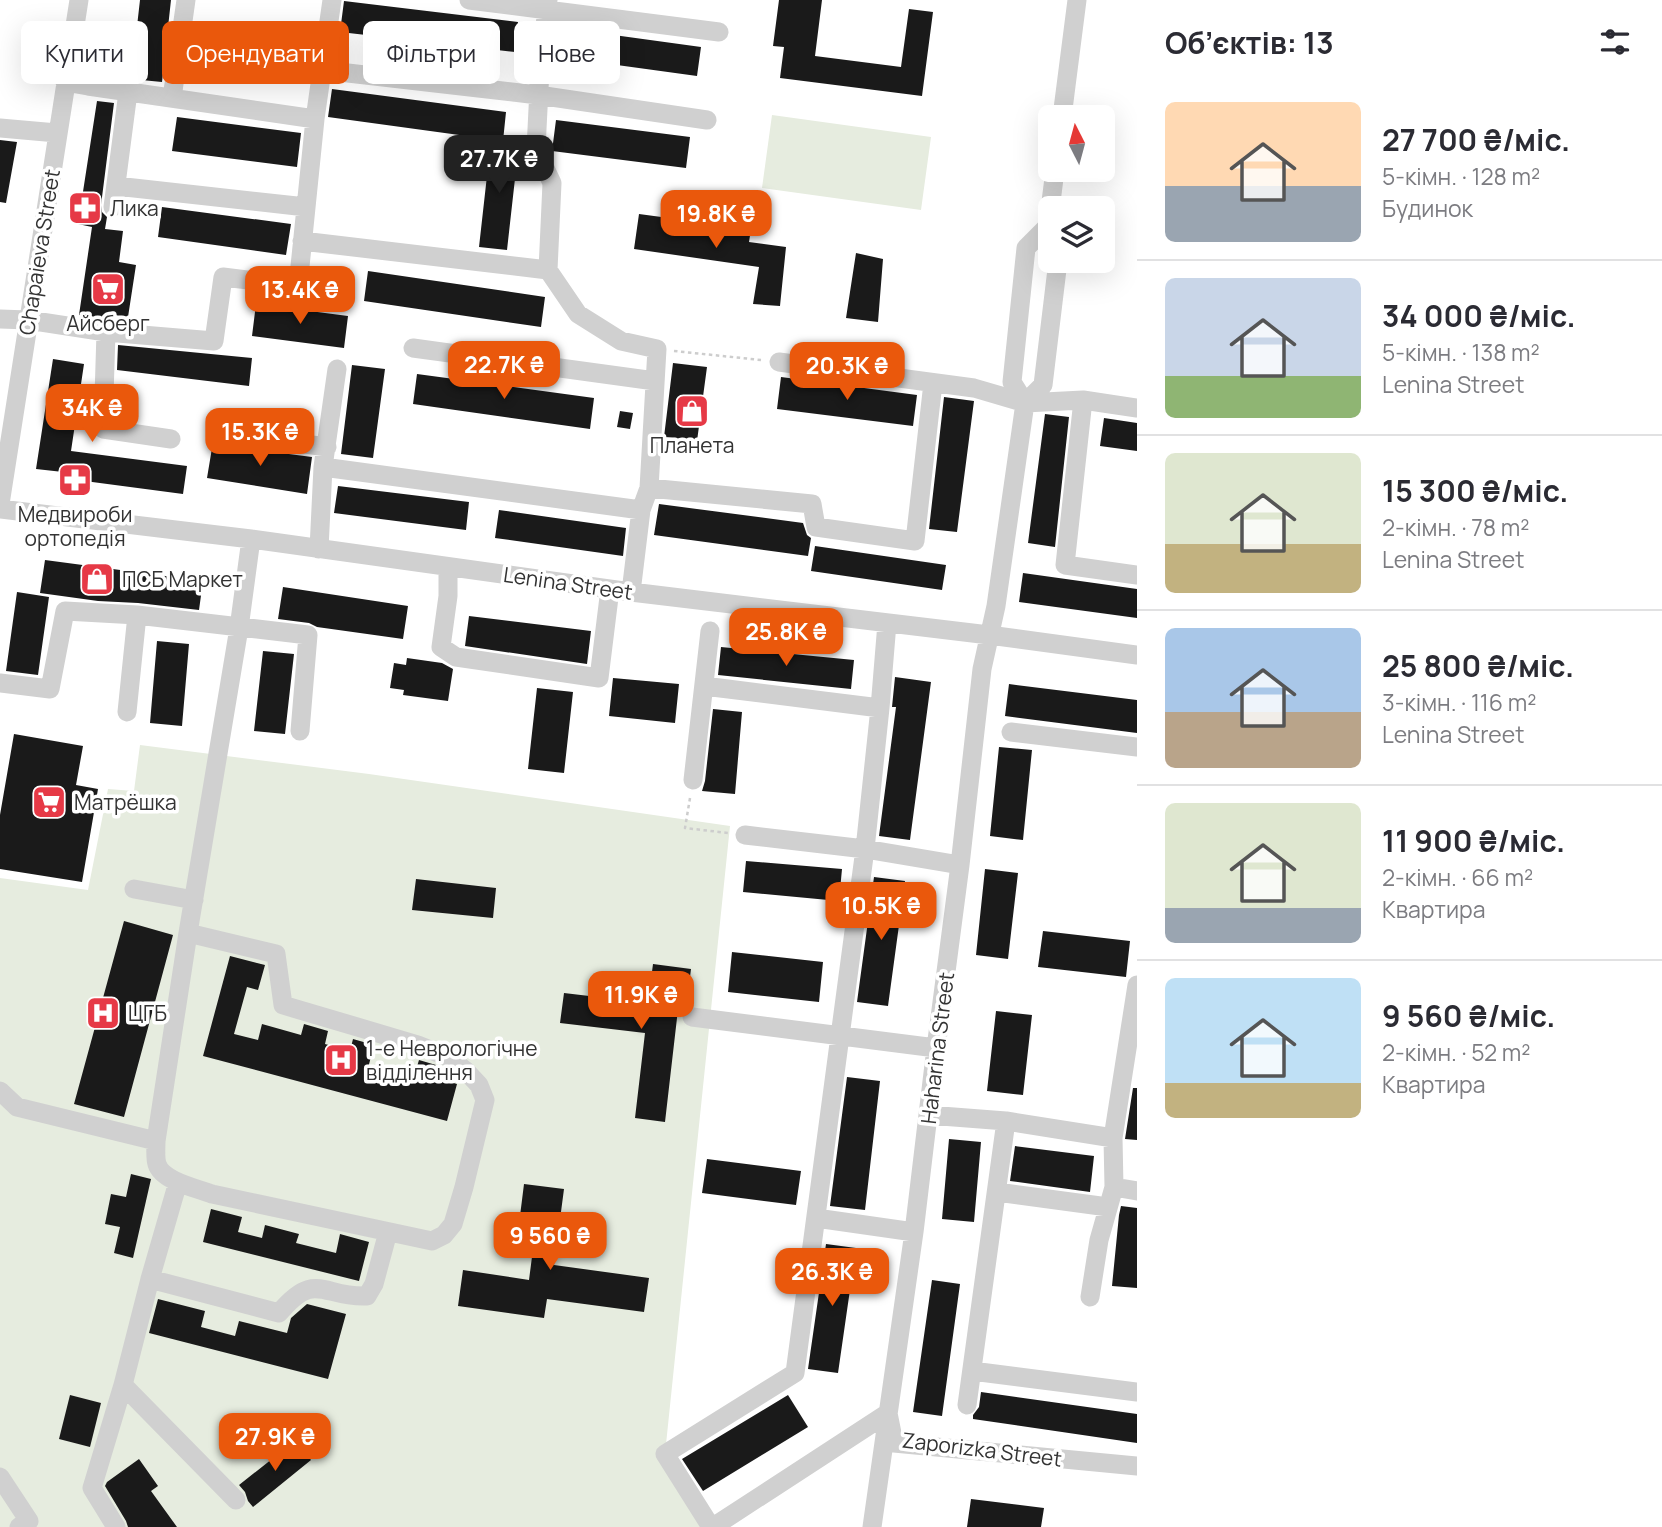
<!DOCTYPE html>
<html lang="uk">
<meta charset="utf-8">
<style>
body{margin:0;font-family:Manrope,sans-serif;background:#f2f2f3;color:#2b2b33;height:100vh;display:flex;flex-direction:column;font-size:26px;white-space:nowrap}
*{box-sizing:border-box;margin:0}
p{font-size:23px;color:#7c7c81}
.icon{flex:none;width:38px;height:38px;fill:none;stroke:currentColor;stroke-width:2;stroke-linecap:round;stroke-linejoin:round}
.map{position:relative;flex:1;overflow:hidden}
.drawer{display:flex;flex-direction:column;background:#fff;width:525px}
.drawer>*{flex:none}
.hud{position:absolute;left:21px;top:21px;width:665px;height:63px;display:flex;gap:14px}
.needle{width:46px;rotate:354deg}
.controls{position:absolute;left:1038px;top:105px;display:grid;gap:14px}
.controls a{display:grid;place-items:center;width:77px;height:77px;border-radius:10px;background:#fff;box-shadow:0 7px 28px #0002;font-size:35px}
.price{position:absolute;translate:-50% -60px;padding:0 16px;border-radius:14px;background:#ea580c;color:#fff;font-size:23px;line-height:46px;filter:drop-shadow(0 2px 4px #0008)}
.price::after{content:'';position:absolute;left:50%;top:42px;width:21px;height:16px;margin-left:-10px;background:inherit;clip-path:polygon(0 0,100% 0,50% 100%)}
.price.selected{background:#222;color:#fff}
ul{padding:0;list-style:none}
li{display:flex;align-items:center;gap:21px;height:175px;padding:0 28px}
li+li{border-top:2px solid #e1e1e2}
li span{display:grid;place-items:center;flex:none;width:196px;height:140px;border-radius:10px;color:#555}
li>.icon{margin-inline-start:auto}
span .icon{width:84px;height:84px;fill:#fffc;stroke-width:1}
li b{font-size:30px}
h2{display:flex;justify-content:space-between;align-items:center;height:84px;padding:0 28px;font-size:30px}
.pill{padding:0 24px;border-radius:10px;background:#fff;box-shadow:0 7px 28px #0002;font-size:24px;line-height:63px}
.pill.selected{background:#ea580c;color:#fff}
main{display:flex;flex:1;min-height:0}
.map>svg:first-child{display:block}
</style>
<main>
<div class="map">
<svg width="1137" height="1527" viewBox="0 0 1137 1527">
<rect width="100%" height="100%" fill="#fff"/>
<path fill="#e6ecdf" d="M 772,115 L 931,137 L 921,210 L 762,188 Z
M 140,745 L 369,774 L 730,826 L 665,1454 L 711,1527 L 0,1527 L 0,878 L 88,890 L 108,789 L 134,791 Z"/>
<path fill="#1a1a1a" d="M 140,0 L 171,0 L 162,82 L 131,79 Z
M 779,0 L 822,0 L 815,56 L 901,67 L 909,9 L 933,12 L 922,96 L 780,78 L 784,47 L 773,46 Z
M 344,1 L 518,22 L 515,52 L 340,32 Z
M 570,29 L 701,47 L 697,76 L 566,58 Z
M 332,89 L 506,112 L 503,141 L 328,117 Z
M 97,101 L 114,103 L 101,205 L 102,212 L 107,217 L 105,229 L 123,231 L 119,262 L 136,265 L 128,317 L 108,314 L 107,320 L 79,315 L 92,227 L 78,224 Z
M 177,117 L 301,133 L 297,167 L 172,151 Z
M 556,120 L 690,137 L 686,168 L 552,151 Z
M 0,140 L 17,142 L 6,203 L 0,202 Z
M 491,140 L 519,143 L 507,250 L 479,247 Z
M 162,207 L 291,224 L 286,255 L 158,237 Z
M 639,214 L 751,229 L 749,242 L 786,247 L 780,306 L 753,304 L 759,267 L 634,249 Z
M 856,253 L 883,259 L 878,322 L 846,318 Z
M 368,271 L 545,297 L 541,327 L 364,301 Z
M 256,304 L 348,316 L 344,348 L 252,336 Z
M 118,345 L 252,358 L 249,386 L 117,370 Z
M 53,359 L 84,364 L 71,451 L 187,466 L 183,494 L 62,478 L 63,472 L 36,469 Z
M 673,363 L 707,367 L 697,441 L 664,437 Z
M 352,365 L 385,369 L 373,458 L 341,454 Z
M 417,374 L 594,398 L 590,429 L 413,404 Z
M 781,377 L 917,395 L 913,426 L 777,409 Z
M 944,397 L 974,401 L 957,532 L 929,529 Z
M 620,411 L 633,413 L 630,429 L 617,427 Z
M 1045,414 L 1069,417 L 1055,547 L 1028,543 Z
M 1104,418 L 1137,423 L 1137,451 L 1100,446 Z
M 213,442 L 226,446 L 312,457 L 307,494 L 207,478 Z
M 338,486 L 469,502 L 466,530 L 334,513 Z
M 659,504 L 803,523 L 807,535 L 811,538 L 808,556 L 654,535 Z
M 499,510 L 626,528 L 623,556 L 495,538 Z
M 815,546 L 946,565 L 942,590 L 811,571 Z
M 45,560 L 203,581 L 199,610 L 138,603 L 98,601 L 40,593 Z
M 1023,573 L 1137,589 L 1137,618 L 1019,602 Z
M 283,587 L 408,606 L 403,639 L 317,627 L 309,623 L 278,619 Z
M 17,592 L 49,597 L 38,675 L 6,671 Z
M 469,616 L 591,631 L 587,664 L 465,646 Z
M 157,641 L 189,644 L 182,726 L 150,723 Z
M 721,647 L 854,660 L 851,689 L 718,675 Z
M 263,651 L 294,654 L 285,734 L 254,731 Z
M 407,658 L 442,663 L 453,669 L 448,701 L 403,695 L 404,690 L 390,688 L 394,663 L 406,665 Z
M 895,677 L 931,682 L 910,840 L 879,836 L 896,707 L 892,707 Z
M 613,678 L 679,684 L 675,723 L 609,716 Z
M 1009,684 L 1137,700 L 1137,733 L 1005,716 Z
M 537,688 L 573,692 L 564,773 L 528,769 Z
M 713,709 L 742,712 L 735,794 L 702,791 L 705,781 Z
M 14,734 L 83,746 L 76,785 L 98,789 L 82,882 L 0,869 L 0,815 Z
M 999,747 L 1032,750 L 1023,840 L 990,836 Z
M 746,861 L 842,869 L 839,901 L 743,892 Z
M 985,869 L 1018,873 L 1008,959 L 976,955 Z
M 874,877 L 905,881 L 888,1006 L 857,1002 Z
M 416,879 L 496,888 L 493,918 L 412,910 Z
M 124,921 L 173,935 L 124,1117 L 74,1104 Z
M 1043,931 L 1130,941 L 1126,977 L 1038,967 Z
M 732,952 L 823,962 L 819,1002 L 728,992 Z
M 230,956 L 265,965 L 258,990 L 247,987 L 234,1034 L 258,1040 L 262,1024 L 301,1035 L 304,1024 L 328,1031 L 325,1044 L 350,1051 L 353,1039 L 374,1045 L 367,1072 L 392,1079 L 395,1068 L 415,1073 L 419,1060 L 436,1065 L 433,1077 L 457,1084 L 447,1121 L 203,1056 Z
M 653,964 L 691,969 L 688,993 L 680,992 L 665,1122 L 635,1118 L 645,1033 L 560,1023 L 564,993 L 648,1003 Z
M 996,1011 L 1032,1015 L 1023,1095 L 987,1091 Z
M 847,1077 L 880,1081 L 865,1210 L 830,1206 Z
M 1133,1088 L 1137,1088 L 1137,1140 L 1125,1139 Z
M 949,1139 L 981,1142 L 974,1222 L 942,1219 Z
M 1015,1146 L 1094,1156 L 1090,1192 L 1010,1181 Z
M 707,1159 L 801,1171 L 796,1205 L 702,1193 Z
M 131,1174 L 151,1179 L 133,1258 L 114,1253 L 120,1227 L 105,1224 L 111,1194 L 126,1197 Z
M 524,1184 L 564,1189 L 554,1265 L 649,1278 L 644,1312 L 547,1299 L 544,1318 L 458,1306 L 463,1270 L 529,1280 L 537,1218 L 520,1216 Z
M 1121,1206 L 1137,1208 L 1137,1288 L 1112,1286 L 1119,1215 Z
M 211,1209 L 242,1217 L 238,1232 L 262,1238 L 265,1225 L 299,1234 L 296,1243 L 336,1253 L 340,1234 L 369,1242 L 359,1281 L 203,1242 Z
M 826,1244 L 856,1248 L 838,1373 L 808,1369 Z
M 932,1280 L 960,1284 L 942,1416 L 913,1412 Z
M 158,1299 L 205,1311 L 201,1327 L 235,1336 L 239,1321 L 287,1333 L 291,1318 L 307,1304 L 346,1314 L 328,1379 L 149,1333 Z
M 981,1392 L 1137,1414 L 1137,1443 L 973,1419 L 973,1415 L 979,1407 Z
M 70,1395 L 101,1403 L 90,1447 L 59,1439 Z
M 788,1395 L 808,1427 L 703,1491 L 682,1459 Z
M 296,1440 L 311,1460 L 253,1507 L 248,1501 L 245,1492 L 239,1485 Z
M 139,1459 L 158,1486 L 151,1491 L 177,1527 L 128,1527 L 126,1521 L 105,1486 L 107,1482 Z
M 971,1499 L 1044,1508 L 1041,1527 L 967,1527 Z"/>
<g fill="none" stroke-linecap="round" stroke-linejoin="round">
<path stroke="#cdcdcd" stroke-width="2.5" stroke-dasharray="3.5 3.5" stroke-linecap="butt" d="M 674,351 L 761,360
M 690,798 L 685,828 L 728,833"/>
<path stroke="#d0d0d0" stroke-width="19" d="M 469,0 L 719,32
M 548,0 L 540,69 L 536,149 L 552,183 L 548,270 L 578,314 L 621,341 L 657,349 L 649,488 L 641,510 L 631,592
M 322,70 L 538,95 L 707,120
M 65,82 L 88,86 L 315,119
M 172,98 L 186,0
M 1062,117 L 1077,0
M 0,128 L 57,133
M 116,186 L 306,207
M 113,207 L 128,92
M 1050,231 L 1048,226 L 1055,170
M 302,241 L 548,270
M 0,319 L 28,320 L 106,332 L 214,341 L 223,277 L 298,286 L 315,119 L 332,0
M 106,332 L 103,429 L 171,439
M 413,348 L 655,381
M 779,362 L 974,388 L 1025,403 L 1083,400 L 1137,408
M 1083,400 L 1065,565 L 1137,575
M 1025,403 L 1012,382 L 1026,248 L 1048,226
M 228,434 L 327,447
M 323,467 L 641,510
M 649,488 L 812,504 L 816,527 L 915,541 L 933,383
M 0,504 L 79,0
M 0,509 L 251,539 L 631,592 L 989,635 L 1137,655
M 319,549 L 323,467 L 337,369
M 448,567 L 448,596 L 441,647 L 456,657 L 599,678 L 610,589
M 0,683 L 50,689 L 65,611 L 137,615 L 308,635 L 300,731
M 704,686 L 880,708 L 887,623
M 127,712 L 137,615
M 1011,732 L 1137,747
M 693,780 L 710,631
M 745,835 L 865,849 L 960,865
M 134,889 L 194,900
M 692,1017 L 936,1048
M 0,1091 L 17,1107 L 156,1141 L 188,933 L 239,628 L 251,539
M 928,1115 L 1006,1121 L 1113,1138
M 156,1141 C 156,1148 155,1158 157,1164 C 162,1181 196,1188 212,1194 L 432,1241 L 444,1235 L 453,1224 L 464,1187 L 485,1100 L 479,1085 L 466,1071 L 448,1057 L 418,1045 L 283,1005 L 276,954 L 188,933
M 178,1182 L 150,1279 L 279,1313 C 316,1269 322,1298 367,1296 L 374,1284 L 388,1232
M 1114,1187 L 1137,1191
M 997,1192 L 1108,1207
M 816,1218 L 914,1232
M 150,1279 L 123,1385 L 236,1500
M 1090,1297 L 1099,1240 L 1114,1187 L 1113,1138 L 1137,985
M 972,1371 L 1137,1392
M 967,1405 L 1006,1121
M 0,1477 L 29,1521 L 19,1527
M 116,1527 L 92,1488 L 123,1385
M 711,1527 L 665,1454 L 795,1373 L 865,849 L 880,708
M 713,1527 L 888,1413 L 894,1443 L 1137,1466
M 872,1527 L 914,1232 L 936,1048 L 960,865 L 982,669 L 996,606 L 1025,403 L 1043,385 L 1058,261"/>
</g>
<defs>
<g id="pharmacy-square" transform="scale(1.75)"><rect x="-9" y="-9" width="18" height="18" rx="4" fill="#e63946" stroke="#fff"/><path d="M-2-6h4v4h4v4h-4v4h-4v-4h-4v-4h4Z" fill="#fff"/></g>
<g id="supermarket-square" transform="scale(1.75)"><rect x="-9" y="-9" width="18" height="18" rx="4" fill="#e63946" stroke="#fff"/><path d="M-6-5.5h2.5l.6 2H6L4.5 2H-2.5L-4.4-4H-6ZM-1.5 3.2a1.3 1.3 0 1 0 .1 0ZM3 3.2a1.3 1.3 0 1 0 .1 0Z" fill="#fff"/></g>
<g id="shop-square" transform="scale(1.75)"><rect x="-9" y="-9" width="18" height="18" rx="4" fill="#e63946" stroke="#fff"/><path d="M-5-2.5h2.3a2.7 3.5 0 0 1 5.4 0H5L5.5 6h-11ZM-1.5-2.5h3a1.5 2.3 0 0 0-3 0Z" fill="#fff"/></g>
<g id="hospital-square" transform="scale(1.75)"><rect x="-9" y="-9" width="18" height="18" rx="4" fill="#e63946" stroke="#fff"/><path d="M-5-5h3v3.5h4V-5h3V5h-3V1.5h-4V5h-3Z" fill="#fff"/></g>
</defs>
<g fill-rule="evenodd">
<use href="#pharmacy-square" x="85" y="208"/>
<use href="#supermarket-square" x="108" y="289"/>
<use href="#shop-square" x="692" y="411"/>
<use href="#pharmacy-square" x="75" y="480"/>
<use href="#shop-square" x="97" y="579"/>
<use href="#supermarket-square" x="49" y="802"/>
<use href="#hospital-square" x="103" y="1013"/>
<use href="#hospital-square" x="341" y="1060"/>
</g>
<g text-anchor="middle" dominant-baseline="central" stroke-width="7" stroke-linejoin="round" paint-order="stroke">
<g font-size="21" fill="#333" stroke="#fff" text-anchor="start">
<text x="110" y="208">Лика</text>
<text x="108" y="323" text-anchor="middle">Айсберг</text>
<text x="692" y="445" text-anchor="middle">Планета</text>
<text x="75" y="514" text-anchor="middle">Медвироби<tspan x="75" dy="24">ортопедія</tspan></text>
<text x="122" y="579">ПСБ Маркет</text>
<text x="74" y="802">Матрёшка</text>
<text x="128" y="1013">ЦГБ</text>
<text x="366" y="1048">1-е Неврологічне<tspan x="366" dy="24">відділення</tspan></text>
</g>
<g font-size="21" fill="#333" stroke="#fff">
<text transform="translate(39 252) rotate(-81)">Chapaieva Street</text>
<text transform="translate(568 583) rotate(8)">Lenina Street</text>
<text transform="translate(937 1048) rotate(-83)">Haharina Street</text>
<text transform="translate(982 1449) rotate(7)">Zaporizka Street</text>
</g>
</g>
</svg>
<div class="controls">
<a><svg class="needle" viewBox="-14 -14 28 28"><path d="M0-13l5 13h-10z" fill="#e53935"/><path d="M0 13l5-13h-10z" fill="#7c7c81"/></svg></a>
<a><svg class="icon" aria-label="layers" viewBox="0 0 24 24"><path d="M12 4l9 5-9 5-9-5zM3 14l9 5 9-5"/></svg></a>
</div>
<b class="price selected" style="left:499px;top:195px">27.7K ₴</b>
<b class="price" style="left:716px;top:250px">19.8K ₴</b>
<b class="price" style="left:300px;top:326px">13.4K ₴</b>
<b class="price" style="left:504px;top:401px">22.7K ₴</b>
<b class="price" style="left:847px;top:402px">20.3K ₴</b>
<b class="price" style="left:92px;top:444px">34K ₴</b>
<b class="price" style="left:260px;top:468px">15.3K ₴</b>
<b class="price" style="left:786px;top:668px">25.8K ₴</b>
<b class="price" style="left:881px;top:942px">10.5K ₴</b>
<b class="price" style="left:641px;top:1031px">11.9K ₴</b>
<b class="price" style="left:550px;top:1272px">9 560 ₴</b>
<b class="price" style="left:832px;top:1308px">26.3K ₴</b>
<b class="price" style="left:275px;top:1473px">27.9K ₴</b>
<div class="hud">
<a class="pill">Купити</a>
<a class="pill selected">Орендувати</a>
<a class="pill">Фільтри</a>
<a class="pill">Нове</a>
</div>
</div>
<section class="drawer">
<h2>Об’єктів: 13<svg class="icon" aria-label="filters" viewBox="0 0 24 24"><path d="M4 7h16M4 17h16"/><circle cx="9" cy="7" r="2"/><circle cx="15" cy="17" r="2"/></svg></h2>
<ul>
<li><span style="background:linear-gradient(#ffd9b3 60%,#9aa5b1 0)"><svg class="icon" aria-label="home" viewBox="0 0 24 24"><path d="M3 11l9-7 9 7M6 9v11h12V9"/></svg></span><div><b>27 700 ₴/міс.</b><p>5-кімн. · 128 m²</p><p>Будинок</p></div></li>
<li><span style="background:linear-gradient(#c9d6e8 70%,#8fb573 0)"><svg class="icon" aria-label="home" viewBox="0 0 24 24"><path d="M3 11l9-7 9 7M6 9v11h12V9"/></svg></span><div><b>34 000 ₴/міс.</b><p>5-кімн. · 138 m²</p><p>Lenina Street</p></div></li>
<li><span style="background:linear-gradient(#dfe7d0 65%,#c2b280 0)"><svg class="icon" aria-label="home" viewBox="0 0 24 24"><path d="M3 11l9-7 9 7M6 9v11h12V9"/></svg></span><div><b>15 300 ₴/міс.</b><p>2-кімн. · 78 m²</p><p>Lenina Street</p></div></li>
<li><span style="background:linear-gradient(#a9c7e8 60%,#b9a48a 0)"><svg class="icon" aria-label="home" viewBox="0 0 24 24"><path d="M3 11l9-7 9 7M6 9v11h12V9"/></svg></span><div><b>25 800 ₴/міс.</b><p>3-кімн. · 116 m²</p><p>Lenina Street</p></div></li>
<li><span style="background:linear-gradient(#dfe7d0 75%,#9aa5b1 0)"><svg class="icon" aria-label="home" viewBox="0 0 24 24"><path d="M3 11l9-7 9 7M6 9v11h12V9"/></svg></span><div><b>11 900 ₴/міс.</b><p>2-кімн. · 66 m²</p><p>Квартира</p></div></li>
<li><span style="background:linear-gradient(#bfe0f5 75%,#c2b280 0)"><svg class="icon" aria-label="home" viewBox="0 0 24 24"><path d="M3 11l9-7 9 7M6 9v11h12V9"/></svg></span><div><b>9 560 ₴/міс.</b><p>2-кімн. · 52 m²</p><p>Квартира</p></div></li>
</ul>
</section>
</main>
